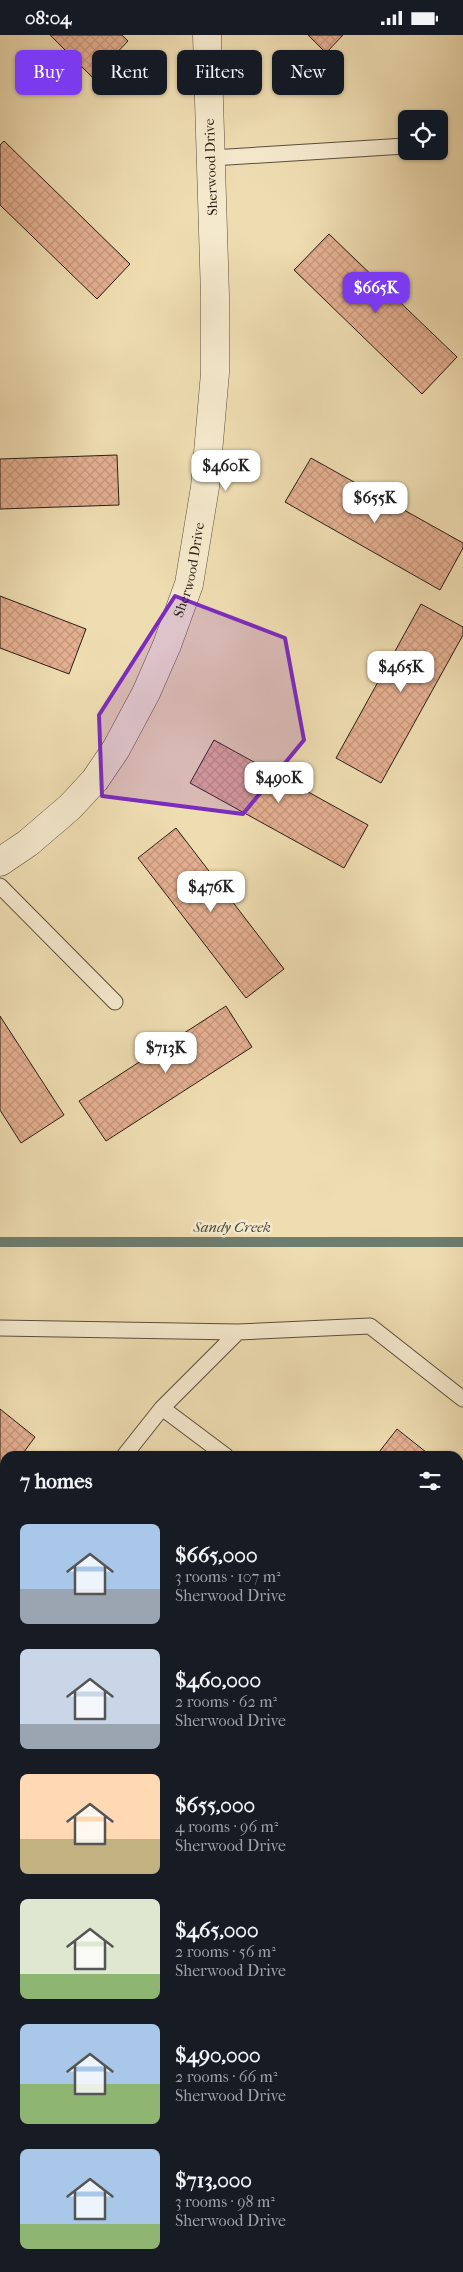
<!DOCTYPE html>
<meta charset="utf-8">
<style>
body{margin:0;font-family:"IM FELL French Canon",serif;background:#242831;color:#f1f3f6;height:100vh;display:flex;flex-direction:column;font-size:19px;white-space:nowrap}
*{box-sizing:border-box;margin:0}
p{font-size:16px;color:#9ea1a6}
.icon{flex:none;width:28px;height:28px;fill:none;stroke:currentColor;stroke-width:2;stroke-linecap:round;stroke-linejoin:round}
.map{position:relative;flex:1;overflow:hidden}
.details{position:absolute;left:0px;top:1416px;width:464px;height:821px;display:flex;flex-direction:column;background:#171b24;border-radius:15px 15px 0 0;box-shadow:0 1px 4px #0004}
.details>*{flex:none}
.hud{position:absolute;left:15px;top:15px;width:434px;height:45px;display:flex;gap:10px}
.buttons{position:absolute;left:398px;top:75px;display:grid;gap:10px}
.buttons a{display:grid;place-items:center;width:50px;height:50px;border-radius:8px;background:#171b24;box-shadow:0 1px 4px #0004;font-size:25px}
.price{position:absolute;translate:-50% -42px;padding:0 11px;border-radius:10px;background:#fff;color:#222;font-size:16px;line-height:32px;filter:drop-shadow(0 1px 2px #0008)}
.price::after{content:'';position:absolute;left:50%;top:30px;width:15px;height:11px;margin-left:-8px;background:inherit;clip-path:polygon(0 0,100% 0,50% 100%)}
.price.selected{background:#7c3aed;color:#fff}
ul{padding:0;list-style:none}
li{display:flex;align-items:center;gap:15px;height:125px;padding:0 20px}
li span{display:grid;place-items:center;flex:none;width:140px;height:100px;border-radius:8px;color:#555}
li>.icon{margin-inline-start:auto}
span .icon{width:60px;height:60px;fill:#fffc;stroke-width:1}
li b{font-size:21px}
h2{display:flex;justify-content:space-between;align-items:center;height:60px;padding:0 20px;font-size:21px}
.chip{padding:0 18px;border-radius:8px;background:#171b24;box-shadow:0 1px 4px #0004;font-size:18px;line-height:45px}
.chip.selected{background:#7c3aed;color:#fff}
.status{display:flex;justify-content:space-between;align-items:center;height:35px;padding:0 25px;background:#171b24;direction:ltr}
.status svg{height:14px;fill:currentColor}
.map>svg:first-child{display:block}
</style>
<div class="status"><b>08:04</b><svg viewBox="0 0 49 12"><path d="M0 12V9h3v3zM5 12V6h3v6zM10 12V3h3v9zM15 12V0h3v12zM26 1h20v11H26zM47 4h2v5h-2z"/></svg></div>
<div class="map">
<svg width="463" height="2237" viewBox="0 0 463 2237">
<defs>
<pattern id="forest-firs" width="22" height="20" patternUnits="userSpaceOnUse" patternTransform="scale(1.25)"><rect width="22" height="20" fill="#bfbf88"/><path d="M5 1l3.5 6h-7zM16 11l3.5 6h-7z" fill="#a4a474"/></pattern>
<pattern id="building-cross-hatch" width="8" height="8" patternUnits="userSpaceOnUse" patternTransform="scale(1.25)"><rect width="8" height="8" fill="#e5b092"/><path d="M0 0l8 8M0 8l8-8" fill="none" stroke="#c4977d"/></pattern>
</defs>
<rect width="100%" height="100%" fill="#efddb2"/>
<filter id="stains"><feTurbulence type="fractalNoise" baseFrequency=".004" numOctaves="4"/><feColorMatrix values="0 0 0 0 .2 0 0 0 0 .09 0 0 0 0 .02 0 0 0 .5 -.17"/></filter>
<radialGradient id="worn" r=".72"><stop offset=".6" stop-color="#630" stop-opacity="0"/><stop offset="1" stop-color="#630" stop-opacity=".3"/></radialGradient>
<path fill="url(#forest-firs)" stroke="#746e4e" d="M 0,1706 L 5,1712 L 5,2232 L 279,2233 L 276,2237 L 0,2237 Z"/>
<g fill="none" stroke-linecap="round" stroke-linejoin="round">
<path stroke="#6d7d6f" stroke-width="10" d="M 0,1207 L 463,1207
M 0,1838 L 5,1842
M 459,2209 L 463,2213"/>
</g>
<path fill="url(#building-cross-hatch)" stroke="#291e13" d="M 50,0 L 122,0 L 128,6 L 93,43 Z
M 308,0 L 343,0 L 326,18 Z
M 4,106 L 130,229 L 97,264 L 0,170 L 0,110 Z
M 329,199 L 457,322 L 422,359 L 294,235 Z
M 117,420 L 119,470 L 0,474 L 0,424 Z
M 311,423 L 463,508 L 463,513 L 440,555 L 285,467 Z
M 0,561 L 86,594 L 69,639 L 0,613 Z
M 421,569 L 463,592 L 463,600 L 381,748 L 336,723 Z
M 214,705 L 368,790 L 344,833 L 190,748 Z
M 176,793 L 284,934 L 246,963 L 138,823 Z
M 226,971 L 252,1012 L 106,1106 L 79,1066 Z
M 0,981 L 64,1080 L 21,1108 L 0,1075 Z
M 0,1374 L 35,1402 L 21,1421 L 5,1421 L 5,1442 L 0,1448 Z
M 397,1394 L 431,1421 L 376,1421 Z
M 459,1443 L 463,1447 L 463,1534 L 459,1530 Z
M 5,1545 L 5,1599 L 0,1595 L 0,1551 Z
M 463,1595 L 463,1708 L 459,1713 L 459,1600 Z
M 463,1748 L 463,1859 L 459,1864 L 459,1753 Z"/>
<g fill="none" stroke-linecap="round" stroke-linejoin="round">
<g stroke="#5a4e3b" stroke-width="17">
<path id="lane" d="M 212,123 L 405,111
M 0,851 L 115,967
M 0,1293 L 238,1297 L 370,1291 L 463,1364
M 162,1373 L 226,1421
M 124,1421 L 162,1373 L 238,1297"/>
</g>
<g stroke="#5a4e3b" stroke-width="29">
<g id="street">
<path id="s1" d="M 0,827 L 28,808 L 70,772 L 95,745 L 116,714 L 146,658 L 167,610 L 189,549 L 205,452 L 215,338 L 215,261 L 207,0"/>
</g>
</g>
<use href="#lane" stroke="#f5e9cd" stroke-width="15"/>
<use href="#street" stroke="#f5e9cd" stroke-width="28"/>
</g>
<path fill="#7b2cbf" fill-opacity="0.2" stroke="#7b2cbf" stroke-width="4" stroke-linejoin="round" d="M 175,561 L 285,603 L 304,705 L 243,779 L 102,761 L 99,680 Z"/>
<g text-anchor="middle" dominant-baseline="central" stroke-width="5" stroke-linejoin="round" paint-order="stroke">
<g font-size="14" fill="#291e13" stroke="#f5e9cd">
<text transform="translate(211 132) rotate(-92)">Sherwood Drive</text>
<text stroke="none"><textPath href="#s1" startOffset="358">Sherwood Drive</textPath></text>
</g>
<g font-size="15" font-style="italic" fill="#4b4d41" stroke="#f5e9cd">
<text x="232" y="1192">Sandy Creek</text>
</g>
</g>
<rect width="100%" height="100%" filter="url(#stains)"/>
<rect width="100%" height="100%" fill="url(#worn)"/>
</svg>
<div class="buttons">
<a><svg class="icon" aria-label="locate" viewBox="0 0 24 24"><circle cx="12" cy="12" r="6"/><path d="M12 2v4M12 18v4M2 12h4M18 12h4"/></svg></a>
</div>
<b class="price selected" style="left:376px;top:279px">$665K</b>
<b class="price" style="left:226px;top:457px">$460K</b>
<b class="price" style="left:375px;top:489px">$655K</b>
<b class="price" style="left:401px;top:658px">$465K</b>
<b class="price" style="left:279px;top:769px">$490K</b>
<b class="price" style="left:211px;top:878px">$476K</b>
<b class="price" style="left:166px;top:1039px">$713K</b>
<div class="hud">
<a class="chip selected">Buy</a>
<a class="chip">Rent</a>
<a class="chip">Filters</a>
<a class="chip">New</a>
</div>
<section class="details">
<h2>7 homes<svg class="icon" aria-label="filters" viewBox="0 0 24 24"><path d="M4 7h16M4 17h16"/><circle cx="9" cy="7" r="2"/><circle cx="15" cy="17" r="2"/></svg></h2>
<ul>
<li><span style="background:linear-gradient(#a9c7e8 65%,#9aa5b1 0)"><svg class="icon" aria-label="home" viewBox="0 0 24 24"><path d="M3 11l9-7 9 7M6 9v11h12V9"/></svg></span><div><b>$665,000</b><p>3 rooms · 107 m²</p><p>Sherwood Drive</p></div></li>
<li><span style="background:linear-gradient(#c9d6e8 75%,#9aa5b1 0)"><svg class="icon" aria-label="home" viewBox="0 0 24 24"><path d="M3 11l9-7 9 7M6 9v11h12V9"/></svg></span><div><b>$460,000</b><p>2 rooms · 62 m²</p><p>Sherwood Drive</p></div></li>
<li><span style="background:linear-gradient(#ffd9b3 65%,#c2b280 0)"><svg class="icon" aria-label="home" viewBox="0 0 24 24"><path d="M3 11l9-7 9 7M6 9v11h12V9"/></svg></span><div><b>$655,000</b><p>4 rooms · 96 m²</p><p>Sherwood Drive</p></div></li>
<li><span style="background:linear-gradient(#dfe7d0 75%,#8fb573 0)"><svg class="icon" aria-label="home" viewBox="0 0 24 24"><path d="M3 11l9-7 9 7M6 9v11h12V9"/></svg></span><div><b>$465,000</b><p>2 rooms · 56 m²</p><p>Sherwood Drive</p></div></li>
<li><span style="background:linear-gradient(#a9c7e8 60%,#8fb573 0)"><svg class="icon" aria-label="home" viewBox="0 0 24 24"><path d="M3 11l9-7 9 7M6 9v11h12V9"/></svg></span><div><b>$490,000</b><p>2 rooms · 66 m²</p><p>Sherwood Drive</p></div></li>
<li><span style="background:linear-gradient(#a9c7e8 75%,#8fb573 0)"><svg class="icon" aria-label="home" viewBox="0 0 24 24"><path d="M3 11l9-7 9 7M6 9v11h12V9"/></svg></span><div><b>$713,000</b><p>3 rooms · 98 m²</p><p>Sherwood Drive</p></div></li>
</ul>
</section>
</div>
